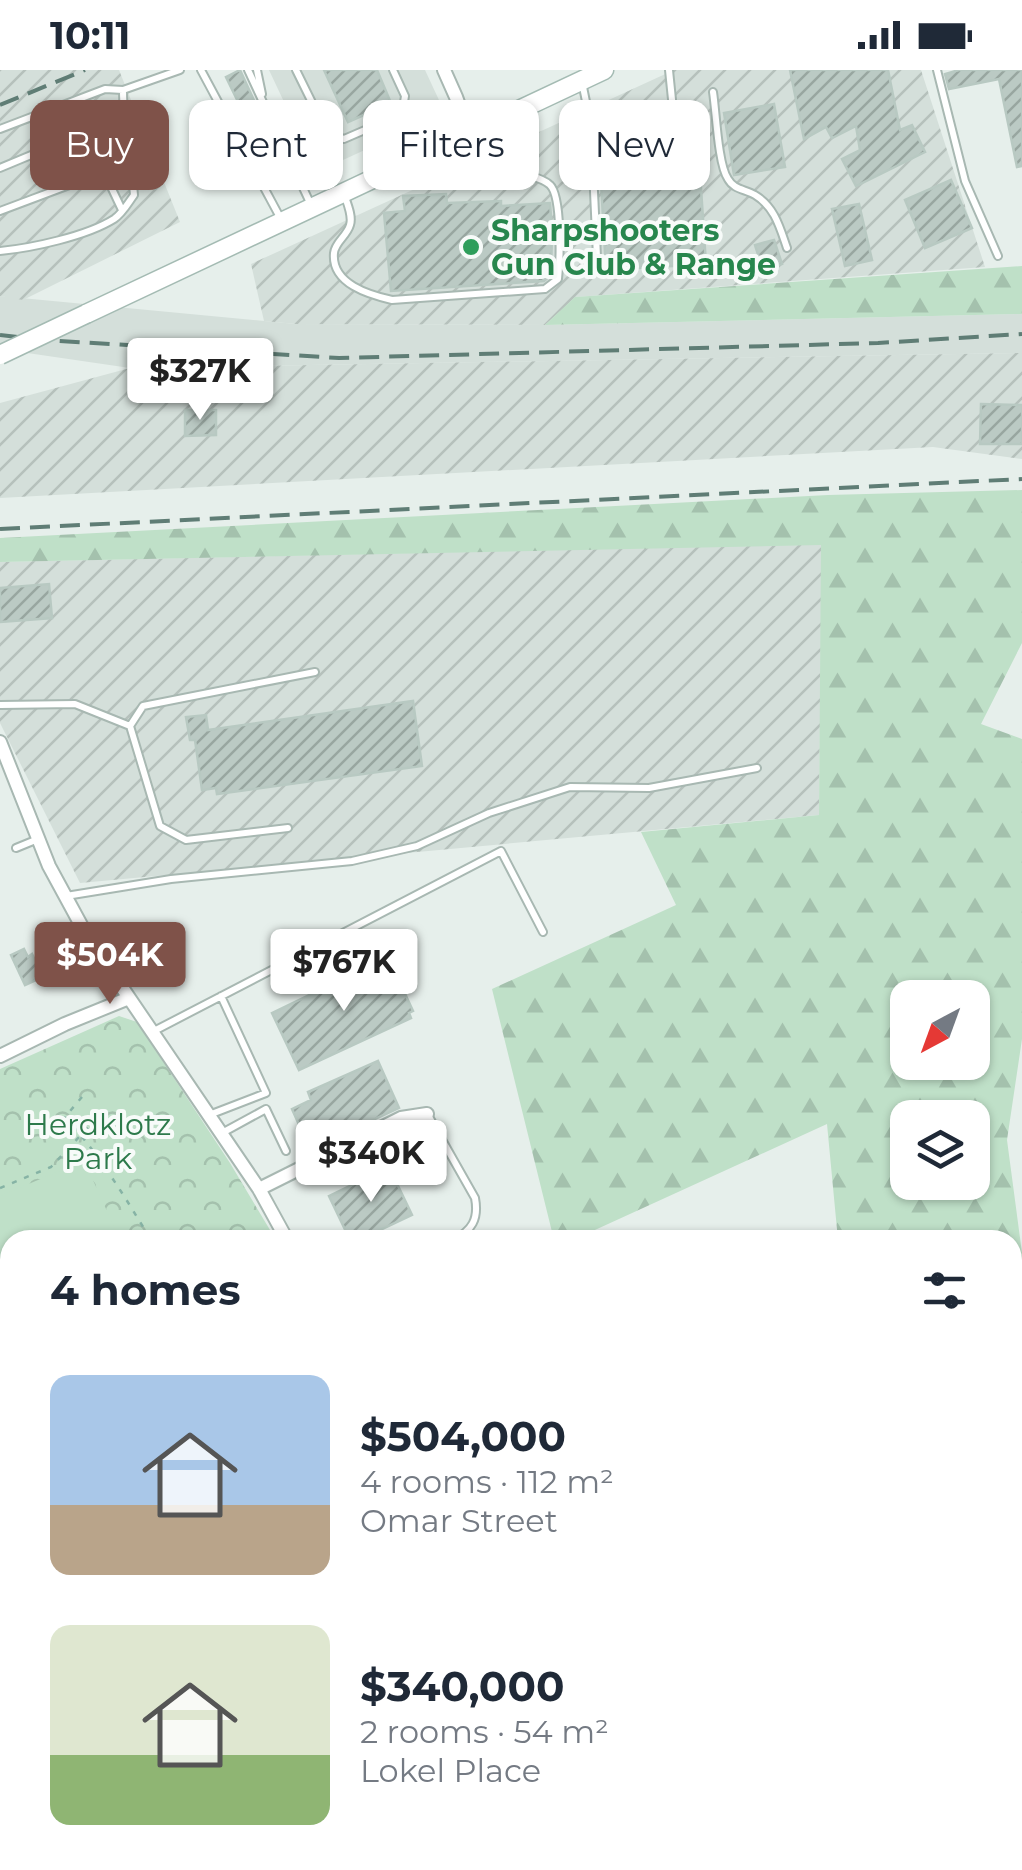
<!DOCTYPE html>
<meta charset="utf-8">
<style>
body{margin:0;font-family:Montserrat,sans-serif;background:#f6f6f7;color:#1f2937;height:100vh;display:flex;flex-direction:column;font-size:38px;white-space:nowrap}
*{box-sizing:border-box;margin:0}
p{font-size:32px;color:#747a83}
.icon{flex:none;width:55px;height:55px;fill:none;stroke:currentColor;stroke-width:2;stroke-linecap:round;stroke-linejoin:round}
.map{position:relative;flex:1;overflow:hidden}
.side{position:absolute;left:0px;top:1160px;width:1022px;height:640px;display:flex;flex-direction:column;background:#fff;border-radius:30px 30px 0 0;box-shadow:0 2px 8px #0004}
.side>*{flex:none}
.top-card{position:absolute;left:30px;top:30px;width:962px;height:90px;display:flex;gap:20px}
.needle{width:65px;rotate:221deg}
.tools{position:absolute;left:890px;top:910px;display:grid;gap:20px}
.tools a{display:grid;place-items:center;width:100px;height:100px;border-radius:20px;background:#fff;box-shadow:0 2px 8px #0004;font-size:50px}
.price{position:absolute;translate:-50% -85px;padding:0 22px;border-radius:10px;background:#fff;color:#222;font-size:32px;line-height:65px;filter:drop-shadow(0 2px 5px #0008)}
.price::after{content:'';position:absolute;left:50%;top:60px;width:30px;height:22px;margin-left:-15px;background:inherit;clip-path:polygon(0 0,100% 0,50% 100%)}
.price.current{background:#7f5249;color:#fff}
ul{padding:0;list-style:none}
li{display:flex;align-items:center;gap:30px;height:250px;padding:0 50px}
li span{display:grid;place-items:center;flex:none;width:280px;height:200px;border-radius:20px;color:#555}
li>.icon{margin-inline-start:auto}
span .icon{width:120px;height:120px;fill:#fffc;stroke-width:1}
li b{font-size:42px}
h2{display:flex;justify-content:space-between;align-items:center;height:120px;padding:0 50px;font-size:42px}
.chip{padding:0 35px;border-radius:20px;background:#fff;box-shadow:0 2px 8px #0004;font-size:35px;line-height:90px}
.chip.current{background:#7f5249;color:#fff}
.status{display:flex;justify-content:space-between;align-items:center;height:70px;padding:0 50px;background:#fff;direction:ltr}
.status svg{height:28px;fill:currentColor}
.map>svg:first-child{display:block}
</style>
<div class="status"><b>10:11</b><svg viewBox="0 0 49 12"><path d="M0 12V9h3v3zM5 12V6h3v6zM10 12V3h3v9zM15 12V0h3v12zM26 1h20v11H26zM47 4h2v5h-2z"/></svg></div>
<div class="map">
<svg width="1022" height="1800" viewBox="0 0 1022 1800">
<defs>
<pattern id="industrial-furrows" width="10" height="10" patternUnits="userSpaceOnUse" patternTransform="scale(2.5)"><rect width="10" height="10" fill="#d4dfda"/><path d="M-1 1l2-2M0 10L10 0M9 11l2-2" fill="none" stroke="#b6c1bc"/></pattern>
<pattern id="forest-firs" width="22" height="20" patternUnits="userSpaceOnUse" patternTransform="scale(2.5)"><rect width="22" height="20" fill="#bfe0c8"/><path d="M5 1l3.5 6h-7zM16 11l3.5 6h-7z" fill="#a4c1ad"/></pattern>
<pattern id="park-crowns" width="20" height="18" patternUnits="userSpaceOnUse" patternTransform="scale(2.5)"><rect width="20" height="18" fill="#bfe0c8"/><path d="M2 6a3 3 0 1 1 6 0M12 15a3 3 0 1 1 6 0" fill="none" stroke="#a4c1ad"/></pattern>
<pattern id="building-hatch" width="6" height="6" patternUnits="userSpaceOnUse" patternTransform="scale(2.5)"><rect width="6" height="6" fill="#bbcac4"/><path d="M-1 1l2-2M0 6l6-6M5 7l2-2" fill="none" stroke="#98a6a0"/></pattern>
</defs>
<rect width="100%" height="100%" fill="#e6efeb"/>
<path fill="#d4dfda" d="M 269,0 L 425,0 L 445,43 L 317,102 Z
M 0,226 L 296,254 L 545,255 L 1022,244 L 1022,283 L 130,298 L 0,279 Z"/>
<path fill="url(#industrial-furrows)" d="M 0,0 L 119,0 L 180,152 L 23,230 L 0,226 Z
M 674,0 L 921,0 L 985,197 L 576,227 L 545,255 L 296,254 L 264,251 L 251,194 Z
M 1022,283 L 1022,389 L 933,377 L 0,428 L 0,333 L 130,298 Z
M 822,474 L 819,745 L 80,813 L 0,653 L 0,492 Z"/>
<path fill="url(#forest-firs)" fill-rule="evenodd" d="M 1022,196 L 1022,244 L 545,255 L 575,227 Z
M 1022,420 L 1022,573 L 981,654 L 1022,669 L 1022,969 L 1007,1070 L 1022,1183 L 1022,1760 L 1013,1763 L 1012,1170 L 838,1170 L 827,1054 L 573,1170 L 554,1170 L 492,919 L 676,835 L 641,762 L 819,745 L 821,475 L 0,492 L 0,468 L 828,425 ZM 908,928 L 972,928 L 972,992 L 908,992 ZM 908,1048 L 972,1048 L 972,1112 L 908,1112 Z
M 1013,1788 L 1015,1800 L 721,1800 L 720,1790 Z"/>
<path fill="url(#park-crowns)" d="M 119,946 L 137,952 L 230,1093 L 276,1170 L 10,1170 L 10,1700 L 0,1679 L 0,999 Z
M 49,1790 L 273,1790 L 254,1800 L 54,1800 Z"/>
<path fill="#bfe0c8" d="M 76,1094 L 88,1099 L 120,1170 L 10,1170 L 10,1302 L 0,1305 L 0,1126 Z"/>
<path fill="url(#building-hatch)" stroke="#b8c9c2" stroke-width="2.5" d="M 240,0 L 257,37 L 244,44 L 226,7 Z
M 324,0 L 377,0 L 391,33 L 348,52 Z
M 790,0 L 888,0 L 900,60 L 912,55 L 925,82 L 856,116 L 842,89 L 860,80 L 856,56 L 832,68 L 826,57 L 804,69 Z
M 959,0 L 1022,0 L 1022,96 L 1017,97 L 999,9 L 949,19 L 945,4 Z
M 774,34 L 785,97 L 734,105 L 724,43 Z
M 227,64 L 245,97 L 228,105 L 212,71 Z
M 699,88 L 706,194 L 606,200 L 600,95 Z
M 951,110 L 972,158 L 925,178 L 905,130 Z
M 446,124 L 447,133 L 501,131 L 501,136 L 550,133 L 552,160 L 551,205 L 544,211 L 391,221 L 384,143 L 405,141 L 403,126 Z
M 859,134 L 872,190 L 845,196 L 832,139 Z
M 774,170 L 782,194 L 763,200 L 755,175 Z
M 981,334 L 1022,335 L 1022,374 L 980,374 Z
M 185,340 L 216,340 L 216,365 L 185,366 Z
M 49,514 L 52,548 L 0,552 L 0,518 Z
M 413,631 L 422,696 L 217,724 L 216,718 L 202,720 L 195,670 L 190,670 L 186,647 L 206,645 L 208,660 Z
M 24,879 L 28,887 L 32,884 L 43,907 L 25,915 L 11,885 Z
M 388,887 L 413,941 L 409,943 L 411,948 L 299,1000 L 272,943 Z
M 378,991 L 399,1038 L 310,1079 L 292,1039 L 311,1030 L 308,1022 Z
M 389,1097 L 412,1145 L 359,1170 L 350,1170 L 329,1126 Z"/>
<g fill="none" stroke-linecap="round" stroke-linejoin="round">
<g stroke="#a8b8b2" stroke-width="10">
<path id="lane" d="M 201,0 L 282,151
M 248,0 L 312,137
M 257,0 L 262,24
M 296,0 L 327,63 L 344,69 L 402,44 L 405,26 L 393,0
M 669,0 L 676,69
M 937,0 L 965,111 L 998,186
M 582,12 L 591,56 L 597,187
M 713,22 C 716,41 718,95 728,109 C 734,120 745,119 755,125 C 775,137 780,158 787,178
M 0,59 L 105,19 L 123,20
M 0,98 L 72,68 L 86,72 L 104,102
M 344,124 C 347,133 353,146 350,155 C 347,166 335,172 334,183 C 331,214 370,225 392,230 L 545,219 L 558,209 C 560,192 562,126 550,115 C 545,110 535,107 528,105 C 493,99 482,102 469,65
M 0,141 L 104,102 L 122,140
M 0,181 C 32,178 87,166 114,149 C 123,143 128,133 134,125 C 131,89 123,56 123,20 L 180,0
M 0,635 L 75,634 L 130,656 L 160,756 L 186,770 L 288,758
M 130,656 L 143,636 L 315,602
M 16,778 L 38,769
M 66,826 L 171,809 L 352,791 L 417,776 L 489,743 L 570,717 L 649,718 L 757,698
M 154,961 L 501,781 L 543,862
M 209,1045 L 266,1023 L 221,926
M 428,1045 L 475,1128 C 479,1149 472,1161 453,1170
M 222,1063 L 266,1039 L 286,1081"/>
</g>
<g stroke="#a8b8b2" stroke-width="16">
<path id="street" d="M 444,0 L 456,27 L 469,63
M 0,672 L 49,796 L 87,866 L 259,1119 L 287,1170
M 0,986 L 65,954 L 129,928
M 259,1119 L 401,1048 L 427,1044
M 516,1790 L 524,1800
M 267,1800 L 286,1790"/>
</g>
<g stroke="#a4bbb3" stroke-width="21">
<path id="secondary" d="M 86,244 L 604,0"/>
</g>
<path stroke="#86b3a5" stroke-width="2.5" stroke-dasharray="5 8" stroke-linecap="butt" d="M 82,1027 L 65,1047 C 99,1084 125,1127 151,1170
M 0,1118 L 51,1097 L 95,1050
M 0,1360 L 10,1357"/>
<use href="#lane" stroke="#fff" stroke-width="6"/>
<use href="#street" stroke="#fff" stroke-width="12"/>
<use href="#secondary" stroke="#fff" stroke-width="18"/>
<path stroke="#5f7d75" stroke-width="4" stroke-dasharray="20 10" stroke-linecap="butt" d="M 0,35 L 85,0
M 0,265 L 44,270 L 339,288 L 878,273 L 1022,264
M 0,459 L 1022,409"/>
<g stroke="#a4bbb3" stroke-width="21" stroke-linecap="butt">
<path id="secondary-bridge" d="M 0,285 L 86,244"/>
</g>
<use href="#secondary-bridge" stroke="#fff" stroke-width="18"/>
</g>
<circle fill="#2e9e5b" stroke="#f7fbf9" stroke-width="4" cx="471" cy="177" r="10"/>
<g text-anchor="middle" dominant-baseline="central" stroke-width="8" stroke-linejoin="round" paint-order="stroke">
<g font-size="30" font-weight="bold" fill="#27864d" stroke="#f7fbf9" text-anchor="start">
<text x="491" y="160">Sharpshooters<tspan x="491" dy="34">Gun Club &amp; Range</tspan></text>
</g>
<g font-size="30" fill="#2d7a4b" stroke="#f7fbf9">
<text x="98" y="1054">Herdklotz<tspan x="98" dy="34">Park</tspan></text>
</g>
</g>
</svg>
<div class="tools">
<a><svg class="needle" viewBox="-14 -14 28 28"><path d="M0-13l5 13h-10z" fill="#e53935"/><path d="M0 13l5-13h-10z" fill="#747a83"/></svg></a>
<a><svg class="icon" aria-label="layers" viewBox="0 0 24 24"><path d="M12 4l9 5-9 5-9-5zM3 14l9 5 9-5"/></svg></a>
</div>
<b class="price" style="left:200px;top:353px">$327K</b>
<b class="price current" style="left:110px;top:937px">$504K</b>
<b class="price" style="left:344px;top:944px">$767K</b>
<b class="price" style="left:371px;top:1135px">$340K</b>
<div class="top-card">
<a class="chip current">Buy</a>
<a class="chip">Rent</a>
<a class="chip">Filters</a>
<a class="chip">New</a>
</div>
<section class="side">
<h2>4 homes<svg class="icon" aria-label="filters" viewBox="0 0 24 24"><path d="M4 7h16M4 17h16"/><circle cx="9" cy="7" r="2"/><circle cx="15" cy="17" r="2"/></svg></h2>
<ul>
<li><span style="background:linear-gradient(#a9c7e8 65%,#b9a48a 0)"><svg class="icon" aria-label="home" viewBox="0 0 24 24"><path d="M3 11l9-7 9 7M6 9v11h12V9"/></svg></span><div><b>$504,000</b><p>4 rooms · 112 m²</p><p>Omar Street</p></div></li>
<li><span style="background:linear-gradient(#dfe7d0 65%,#8fb573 0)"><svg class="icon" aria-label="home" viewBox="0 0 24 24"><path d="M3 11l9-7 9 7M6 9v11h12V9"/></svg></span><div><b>$340,000</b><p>2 rooms · 54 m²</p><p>Lokel Place</p></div></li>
</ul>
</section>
</div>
